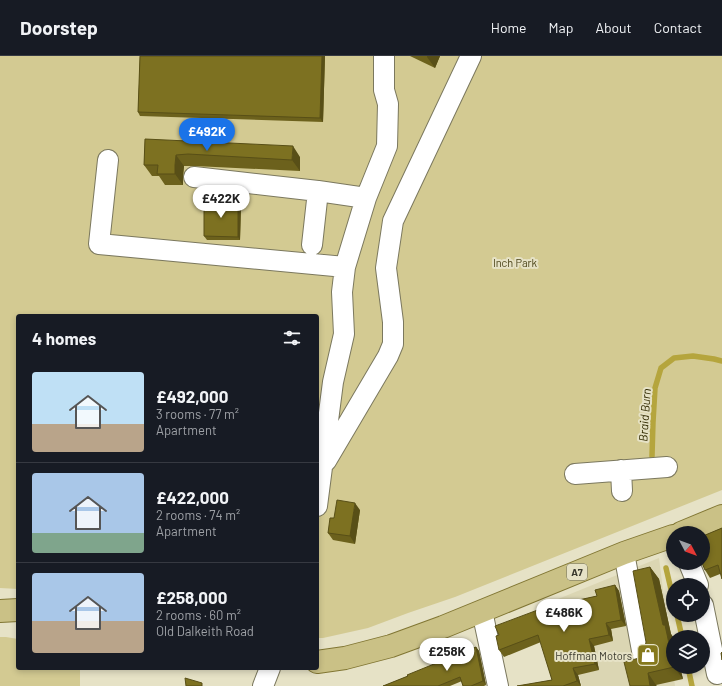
<!DOCTYPE html>
<meta charset="utf-8">
<style>
body{margin:0;font-family:Barlow,sans-serif;background:#242831;color:#f1f3f6;height:100vh;display:flex;flex-direction:column;font-size:15px;white-space:nowrap}
*{box-sizing:border-box;margin:0}
p{font-size:13px;color:#9ea1a6}
.icon{flex:none;width:22px;height:22px;fill:none;stroke:currentColor;stroke-width:2;stroke-linecap:round;stroke-linejoin:round}
.map{position:relative;flex:1;overflow:hidden}
.details{position:absolute;left:16px;top:258px;width:303px;height:356px;display:flex;flex-direction:column;background:#171b24;border-radius:4px;box-shadow:0 2px 6px #0003}
.details>*{flex:none}
.needle{width:26px;rotate:131deg}
.buttons{position:absolute;left:666px;top:470px;display:grid;gap:8px}
.buttons a{display:grid;place-items:center;width:44px;height:44px;border-radius:50%;background:#171b24;box-shadow:0 2px 6px #0003;font-size:20px}
.price{position:absolute;translate:-50% -34px;padding:0 9px;border-radius:14px;background:#fff;color:#222;font-size:13px;line-height:26px;filter:drop-shadow(0 1px 2px #0008)}
.price::after{content:'';position:absolute;left:50%;top:24px;width:12px;height:9px;margin-left:-6px;background:inherit;clip-path:polygon(0 0,100% 0,50% 100%)}
.price.on{background:#1a73e8;color:#fff}
ul{padding:0;list-style:none}
li{display:flex;align-items:center;gap:12px;height:100px;padding:0 16px}
li+li{border-top:1px solid #363941}
li span{display:grid;place-items:center;flex:none;width:112px;height:80px;border-radius:4px;color:#555}
li>.icon{margin-inline-start:auto}
span .icon{width:48px;height:48px;fill:#fffc;stroke-width:1}
li b{font-size:17px}
h2{display:flex;justify-content:space-between;align-items:center;height:48px;padding:0 16px;font-size:17px}
header{display:flex;align-items:center;gap:24px;box-sizing:border-box;height:56px;padding:0 20px;background:#171b24;border-bottom:1px solid #363941}
header strong{font-size:19px}
nav{display:flex;gap:22px;margin-inline-start:auto;font-size:14px}
.map>svg:first-child{display:block}
</style>
<header>
<strong>Doorstep</strong>
<nav><a>Home</a><a>Map</a><a>About</a><a>Contact</a></nav>
</header>
<div class="map">
<svg width="722" height="630" viewBox="0 0 722 630">
<rect width="100%" height="100%" fill="#e6e2c6"/>
<path fill="#dbd6b3" d="M 659,502 L 675,630 L 582,630 L 558,543 Z"/>
<path fill="#d3ca92" d="M 0,0 L 722,0 L 722,434 L 455,541 L 408,557 L 368,572 L 323,582 L 317,582 L 317,260 L 18,260 L 18,533 L 0,532 Z
M 0,581 L 6,581 L 18,583 L 18,612 L 80,612 L 80,630 L 0,630 Z"/>
<g fill="none" stroke-linecap="round" stroke-linejoin="round">
<path stroke="#b5a53d" stroke-width="5.5" d="M 652,400 L 653,366 L 655,332 L 661,312 L 674,302 L 693,300 L 714,303 L 722,305
M 666,512 L 673,542
M 677,559 L 682,581
M 688,611 L 692,630"/>
<g stroke="#7b785e" stroke-width="22">
<path id="minor" d="M 108,104 L 99,188 L 345,211
M 194,121 L 318,135 L 366,142
M 312,189 L 318,135
M 326,405 L 388,300 L 393,288 L 393,266 L 386,212 L 393,165 L 471,0
M 621,414 L 622,435
M 575,418 L 667,411
M 317,450 L 333,326 L 344,278 L 342,236 L 345,211 L 366,142 L 387,90 L 388,48 L 384,34 L 384,0
M 624,497 L 643,600
M 689,507 L 698,529
M 703,549 L 717,618
M 482,555 L 498,630
M 263,630 L 270,612"/>
</g>
<g stroke="#817633" stroke-width="24">
<path id="major" d="M 681,477 L 722,460
M 0,555 L 18,554
M 317,606 L 345,602 L 391,590 L 443,571 L 624,497 L 673,480"/>
</g>
<use href="#minor" stroke="#fff" stroke-width="20"/>
<use href="#major" stroke="#cac186" stroke-width="22"/>
</g>
<path fill="#6c611c" d="M 140,0 L 325,0 L 323,66 L 140,60 L 138,56 Z
M 410,0 L 440,0 L 435,12 Z
M 145,83 L 300,101 L 300,115 L 195,110 L 184,110 L 183,120 L 183,129 L 165,129 L 159,120 L 152,120 L 144,109 Z
M 241,150 L 240,184 L 207,184 L 204,180 Z
M 360,454 L 355,488 L 333,484 L 328,477 L 334,462 Z
M 722,472 L 720,518 L 710,522 L 705,514 Z
M 650,511 L 659,523 L 671,578 L 673,581 L 673,611 L 680,611 L 683,623 L 656,629 L 630,630 L 647,600 Z
M 615,529 L 619,535 L 626,570 L 611,573 L 613,585 L 594,590 L 599,614 L 578,619 L 581,630 L 517,630 L 552,624 L 541,586 L 504,601 L 499,594 L 552,550 L 597,540 Z
M 476,591 L 479,595 L 486,629 L 484,630 L 463,630 L 462,625 L 450,630 L 383,630 L 408,620 Z"/>
<path fill="#584f17" d="M 322,0 L 325,0 L 323,66 L 320,62 Z
M 427,0 L 440,0 L 435,12 L 427,1 Z
M 293,90 L 300,101 L 300,115 L 292,104 Z
M 176,99 L 184,110 L 183,120 L 183,129 L 175,118 L 175,109 Z
M 238,146 L 241,150 L 240,184 L 238,181 Z
M 355,447 L 360,454 L 355,488 L 350,480 Z
M 650,511 L 659,523 L 671,578 L 673,581 L 673,606 L 663,569 Z
M 615,529 L 619,535 L 626,570 L 621,564 Z
M 606,567 L 611,573 L 613,585 L 609,579 Z
M 589,583 L 594,590 L 599,614 L 595,608 Z
M 476,591 L 479,595 L 486,629 L 483,625 Z
M 674,611 L 680,611 L 683,623 Z
M 573,612 L 578,619 L 581,630 L 577,625 Z
M 648,617 L 656,629 L 657,630 L 650,630 Z"/>
<path fill="#7d7121" stroke="#584f17" d="M 140,0 L 322,0 L 320,62 L 138,56 Z
M 145,83 L 293,90 L 292,104 L 188,98 L 176,99 L 175,109 L 175,118 L 157,118 L 158,109 L 144,109 Z
M 204,145 L 238,146 L 238,181 L 204,180 Z
M 337,444 L 355,447 L 350,480 L 328,477 L 330,462 L 334,462 Z
M 722,472 L 722,523 L 718,509 L 705,514 L 702,507 L 703,507 L 703,480 Z
M 650,511 L 663,569 L 665,569 L 673,606 L 673,611 L 674,611 L 648,617 L 650,630 L 630,630 L 624,606 L 647,600 L 645,591 L 646,586 L 633,515 Z
M 615,529 L 621,564 L 606,567 L 609,579 L 589,583 L 595,608 L 573,612 L 577,625 L 563,630 L 517,630 L 552,624 L 538,579 L 499,594 L 496,580 L 499,579 L 495,570 L 551,549 L 551,550 L 597,540 L 595,534 Z
M 476,591 L 483,625 L 471,630 L 463,630 L 460,621 L 438,630 L 383,630 L 408,620 L 407,619 Z
M 722,596 L 722,604 L 721,597 Z
M 185,622 L 202,627 L 202,630 L 186,630 Z"/>
<defs>
<g id="shop-square" transform="scale(1.15)"><rect x="-9" y="-9" width="18" height="18" rx="4" fill="#85781c" stroke="#e6e2c6"/><path d="M-5-2.5h2.3a2.7 3.5 0 0 1 5.4 0H5L5.5 6h-11ZM-1.5-2.5h3a1.5 2.3 0 0 0-3 0Z" fill="#fff"/></g>
</defs>
<g fill-rule="evenodd">
<use href="#shop-square" x="648" y="599"/>
</g>
<g text-anchor="middle" dominant-baseline="central" stroke-width="4" stroke-linejoin="round" paint-order="stroke">
<rect fill="#e6e2c6" stroke="#6e6c5c" stroke-width="1" x="567" y="508" width="20" height="16" rx="3"/>
<g font-size="10" font-weight="bold" fill="#3b3a2f">
<text x="577" y="516">A7</text>
</g>
<g font-size="11" fill="#4a4318" stroke="#e6e2c6">
<text x="515" y="206">Inch Park</text>
</g>
<g font-size="11" fill="#3b3a2f" stroke="#e6e2c6" text-anchor="end">
<text x="632" y="599">Hoffman Motors</text>
</g>
<g font-size="12" font-style="italic" fill="#312a00" stroke="#e6e2c6">
<text transform="translate(644 359) rotate(-86)">Braid Burn</text>
</g>
</g>
</svg>
<div class="buttons">
<a><svg class="needle" viewBox="-14 -14 28 28"><path d="M0-13l5 13h-10z" fill="#e53935"/><path d="M0 13l5-13h-10z" fill="#9ea1a6"/></svg></a>
<a><svg class="icon" aria-label="locate" viewBox="0 0 24 24"><circle cx="12" cy="12" r="6"/><path d="M12 2v4M12 18v4M2 12h4M18 12h4"/></svg></a>
<a><svg class="icon" aria-label="layers" viewBox="0 0 24 24"><path d="M12 4l9 5-9 5-9-5zM3 14l9 5 9-5"/></svg></a>
</div>
<b class="price on" style="left:207px;top:96px">£492K</b>
<b class="price" style="left:221px;top:163px">£422K</b>
<b class="price" style="left:564px;top:577px">£486K</b>
<b class="price" style="left:447px;top:616px">£258K</b>
<section class="details">
<h2>4 homes<svg class="icon" aria-label="filters" viewBox="0 0 24 24"><path d="M4 7h16M4 17h16"/><circle cx="9" cy="7" r="2"/><circle cx="15" cy="17" r="2"/></svg></h2>
<ul>
<li><span style="background:linear-gradient(#bfe0f5 65%,#b9a48a 0)"><svg class="icon" aria-label="home" viewBox="0 0 24 24"><path d="M3 11l9-7 9 7M6 9v11h12V9"/></svg></span><div><b>£492,000</b><p>3 rooms · 77 m²</p><p>Apartment</p></div></li>
<li><span style="background:linear-gradient(#a9c7e8 75%,#7fa58c 0)"><svg class="icon" aria-label="home" viewBox="0 0 24 24"><path d="M3 11l9-7 9 7M6 9v11h12V9"/></svg></span><div><b>£422,000</b><p>2 rooms · 74 m²</p><p>Apartment</p></div></li>
<li><span style="background:linear-gradient(#a9c7e8 60%,#b9a48a 0)"><svg class="icon" aria-label="home" viewBox="0 0 24 24"><path d="M3 11l9-7 9 7M6 9v11h12V9"/></svg></span><div><b>£258,000</b><p>2 rooms · 60 m²</p><p>Old Dalkeith Road</p></div></li>
</ul>
</section>
</div>
